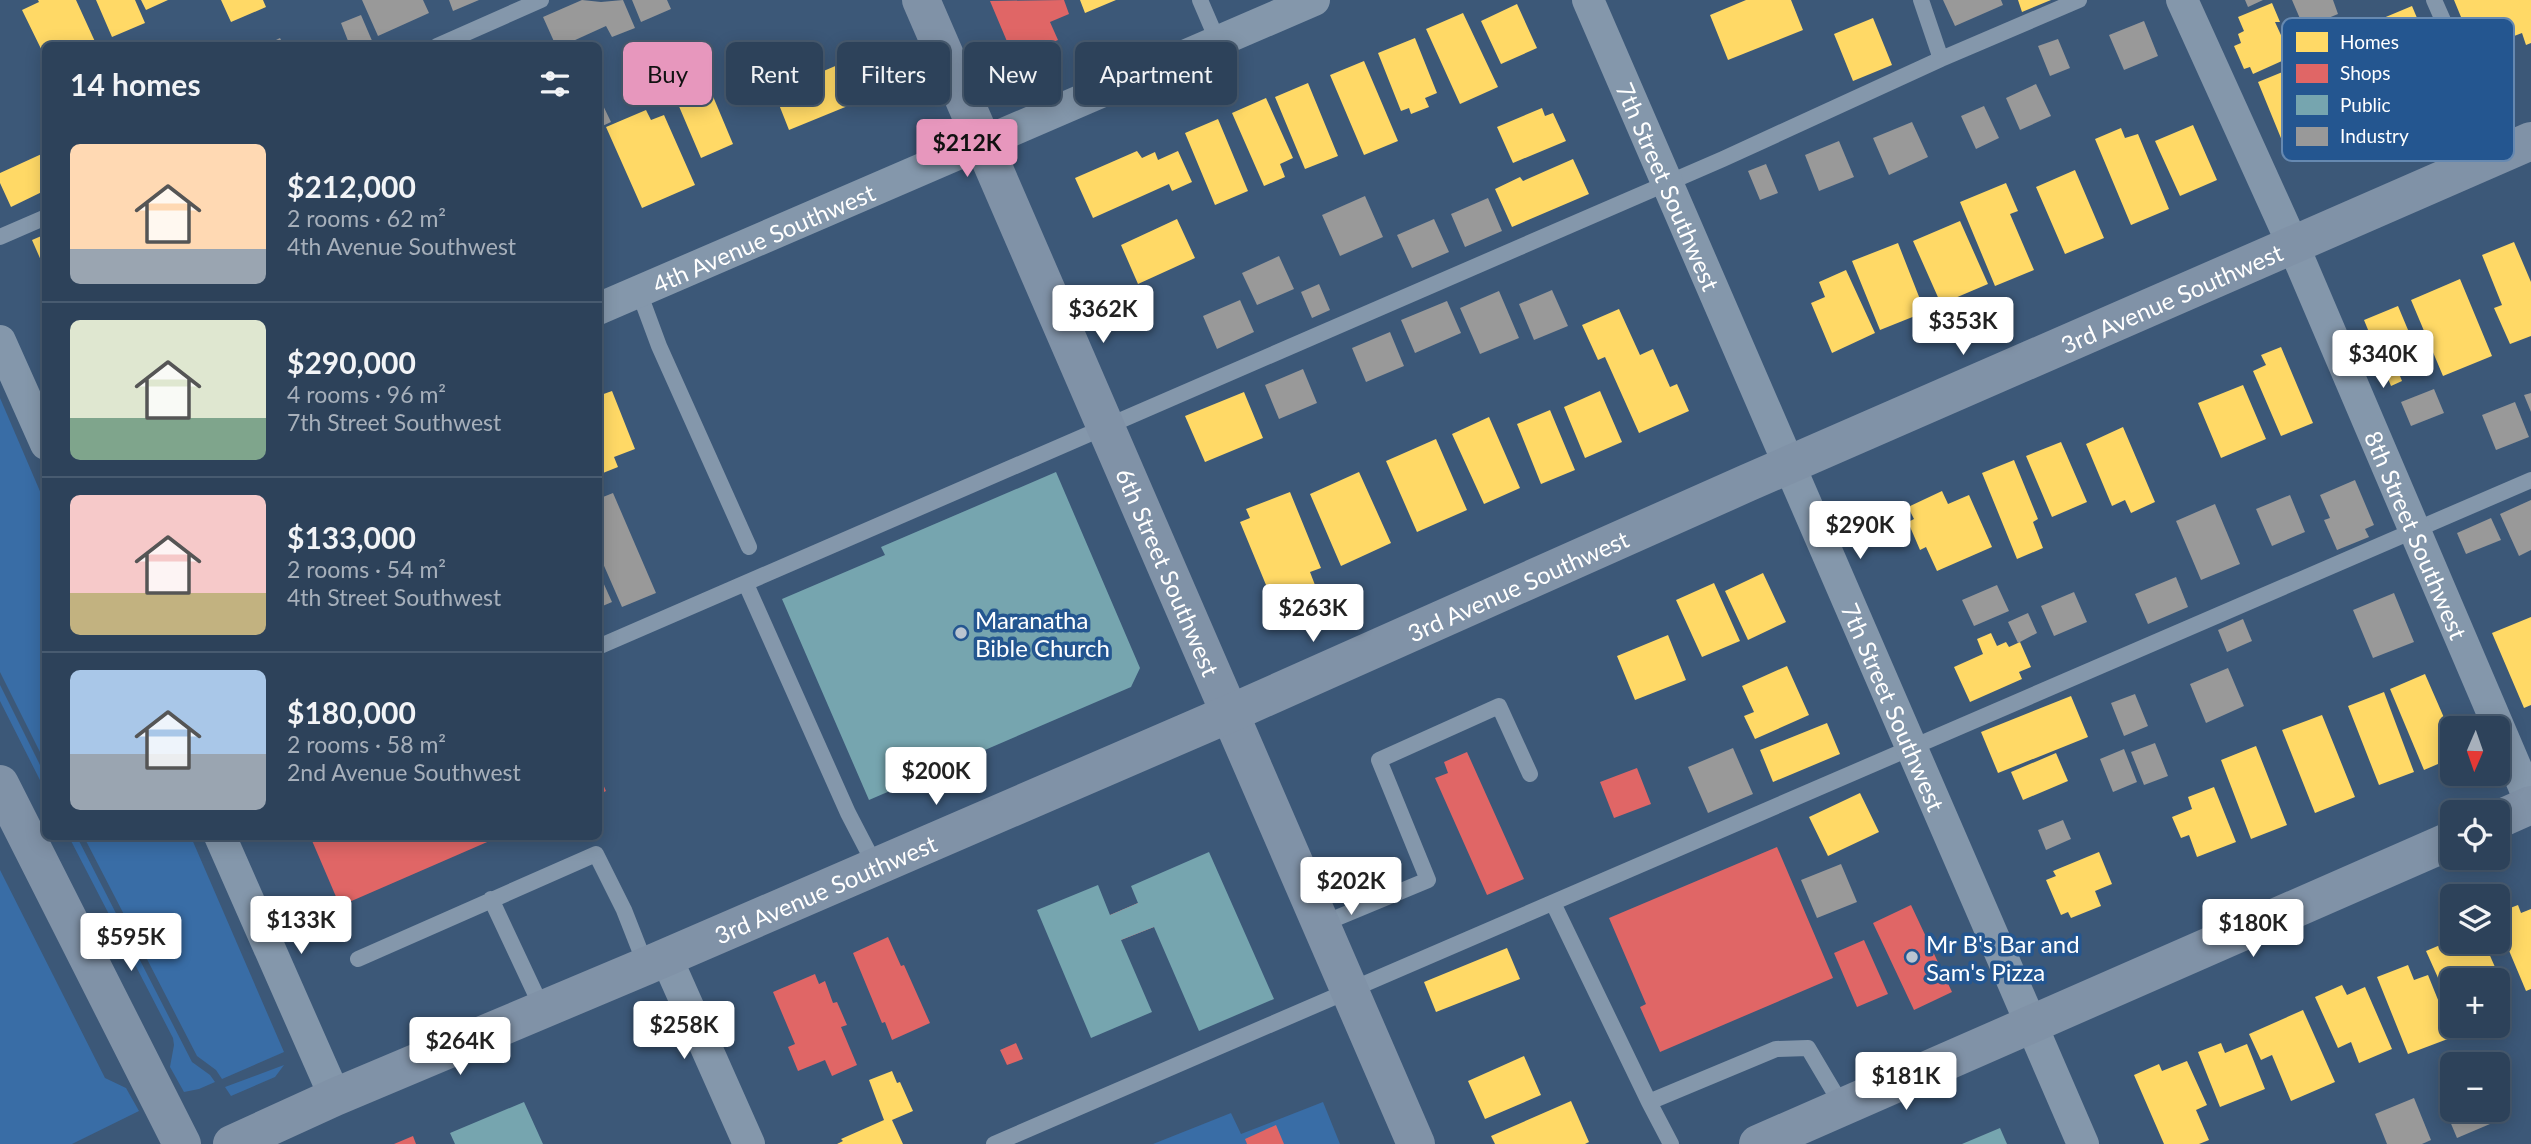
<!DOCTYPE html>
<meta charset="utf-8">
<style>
body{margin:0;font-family:Lato,sans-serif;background:#354960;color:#f1f3f6;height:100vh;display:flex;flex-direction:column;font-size:26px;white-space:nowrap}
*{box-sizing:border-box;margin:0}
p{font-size:23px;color:#a7b0bb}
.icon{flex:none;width:38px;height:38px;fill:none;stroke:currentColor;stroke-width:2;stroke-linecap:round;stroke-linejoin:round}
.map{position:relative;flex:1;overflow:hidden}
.details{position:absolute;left:42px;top:42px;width:560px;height:798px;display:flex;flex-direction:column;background:#2d425a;border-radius:10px;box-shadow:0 4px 18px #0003,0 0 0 2px #485b70}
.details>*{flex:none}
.hud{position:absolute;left:623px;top:42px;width:665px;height:63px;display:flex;gap:14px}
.needle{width:46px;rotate:182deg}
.tools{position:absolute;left:2440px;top:716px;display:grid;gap:14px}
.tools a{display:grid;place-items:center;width:70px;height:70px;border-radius:10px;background:#2d425a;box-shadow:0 4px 18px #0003,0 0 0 2px #485b70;font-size:35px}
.price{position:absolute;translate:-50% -60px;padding:0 16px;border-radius:7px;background:#fff;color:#222;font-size:23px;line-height:46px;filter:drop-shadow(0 2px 4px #0008)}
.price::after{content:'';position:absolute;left:50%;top:42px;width:21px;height:16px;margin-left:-10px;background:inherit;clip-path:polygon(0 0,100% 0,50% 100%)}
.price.selected{background:#e797bd;color:#111}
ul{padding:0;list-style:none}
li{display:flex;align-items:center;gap:21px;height:175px;padding:0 28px}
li+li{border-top:2px solid #485b70}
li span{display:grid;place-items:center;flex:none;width:196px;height:140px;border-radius:10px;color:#555}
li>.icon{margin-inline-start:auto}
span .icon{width:84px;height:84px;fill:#fffc;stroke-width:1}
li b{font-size:30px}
h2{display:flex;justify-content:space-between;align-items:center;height:84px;padding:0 28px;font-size:30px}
.tag{padding:0 24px;border-radius:10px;background:#2d425a;box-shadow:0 4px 18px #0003,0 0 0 2px #485b70;font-size:24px;line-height:63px}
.tag.selected{background:#e797bd;color:#111}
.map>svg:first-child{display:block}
</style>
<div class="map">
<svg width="2531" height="1144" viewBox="0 0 2531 1144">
<rect width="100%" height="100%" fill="#3c5878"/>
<path fill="#396da6" d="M 0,398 L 45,503 L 45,762 L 0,672 Z
M 0,685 L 45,775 L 45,790 L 0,701 Z
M 69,837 L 77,837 L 192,1062 L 210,1075 L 215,1082 L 199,1089 L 184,1092 L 170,1067 L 174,1045 L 173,1038 Z
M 84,837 L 191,837 L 284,1052 L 222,1079 L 216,1070 L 197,1056 Z
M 0,870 L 105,1078 L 126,1088 L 139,1111 L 72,1144 L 0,1144 Z
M 284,1065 L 275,1077 L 231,1096 L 225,1087 Z
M 1323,1102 L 1340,1144 L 1153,1144 L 1231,1113 L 1241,1134 Z"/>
<path fill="#ffd966" d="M 38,0 L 76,0 L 97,46 L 46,46 L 46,59 L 22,10 L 39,2 Z
M 96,0 L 135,0 L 145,23 L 112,37 Z
M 141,0 L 168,0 L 146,10 Z
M 221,0 L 263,0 L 266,7 L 231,22 Z
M 1080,0 L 1116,0 L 1085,13 Z
M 1746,0 L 1791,0 L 1803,30 L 1728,60 L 1710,15 Z
M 2018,0 L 2051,0 L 2022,12 Z
M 2454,0 L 2531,0 L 2531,43 L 2526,45 L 2522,33 L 2475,51 Z
M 2272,3 L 2280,22 L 2275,22 L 2291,57 L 2253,74 L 2250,67 L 2244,69 L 2234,46 L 2241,43 L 2238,34 L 2244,31 L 2238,17 Z
M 1517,4 L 1537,48 L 1501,64 L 1481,21 Z
M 2412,6 L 2443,80 L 2400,98 L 2369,24 Z
M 1463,13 L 1498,87 L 1460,104 L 1426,29 Z
M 1873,18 L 1892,65 L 1853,81 L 1834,34 Z
M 1415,38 L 1437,93 L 1425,98 L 1429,107 L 1411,114 L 1409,108 L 1401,111 L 1378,53 Z
M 866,53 L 882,92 L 789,130 L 774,92 Z
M 1364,61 L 1398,141 L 1364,155 L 1330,75 Z
M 2295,67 L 2325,141 L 2298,152 L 2295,144 L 2285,148 L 2258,82 Z
M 707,82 L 733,144 L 701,158 L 675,97 Z
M 1308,83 L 1338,156 L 1305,169 L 1275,97 Z
M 1266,98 L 1293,158 L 1280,164 L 1285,177 L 1264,186 L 1232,113 Z
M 1542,108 L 1545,116 L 1553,113 L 1566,141 L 1513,163 L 1497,127 Z
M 646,110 L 651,120 L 664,115 L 695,185 L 642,208 L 606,127 Z
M 1218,119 L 1248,191 L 1215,205 L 1185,133 Z
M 2193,125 L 2217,180 L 2180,196 L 2155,141 Z
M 2121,128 L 2125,138 L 2138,134 L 2169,209 L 2131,225 L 2095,139 Z
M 1137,151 L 1142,158 L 1155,152 L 1158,160 L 1178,151 L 1192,182 L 1172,191 L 1169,184 L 1093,218 L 1075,178 Z
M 46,152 L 46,190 L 11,207 L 0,183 L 0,173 Z
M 1573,159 L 1589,194 L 1512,227 L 1495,189 L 1520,177 L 1523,181 Z
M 2075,170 L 2104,238 L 2065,254 L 2036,187 Z
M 2006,183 L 2018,211 L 2010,214 L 2034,270 L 1995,286 L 1960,202 Z
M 1177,219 L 1195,258 L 1138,284 L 1121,245 Z
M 1960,221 L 1988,284 L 1941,304 L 1913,241 Z
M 46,234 L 46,272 L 32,240 Z
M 2514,242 L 2531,282 L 2531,336 L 2510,344 L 2494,308 L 2502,305 L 2482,255 Z
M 1898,243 L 1925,312 L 1880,330 L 1852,261 Z
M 1846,270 L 1875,333 L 1832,353 L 1811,303 L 1825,297 L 1819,282 Z
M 2460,279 L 2492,356 L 2443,376 L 2411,300 Z
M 2398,306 L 2421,361 L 2398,371 L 2402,381 L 2391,386 L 2364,320 Z
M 1619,309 L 1640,355 L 1653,349 L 1670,387 L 1677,384 L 1689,411 L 1639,433 L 1605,357 L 1598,360 L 1582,325 Z
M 2281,347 L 2313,423 L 2281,436 L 2253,371 L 2266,365 L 2261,355 Z
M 2243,385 L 2266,439 L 2221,458 L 2198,403 Z
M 612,391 L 635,449 L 614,457 L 618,467 L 598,475 L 598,396 Z
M 1600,391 L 1622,442 L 1585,458 L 1564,407 Z
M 1244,392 L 1263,438 L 1205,462 L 1185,416 Z
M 1550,410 L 1575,470 L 1541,484 L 1517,424 Z
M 1489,417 L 1520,488 L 1484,504 L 1452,434 Z
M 2123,427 L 2155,502 L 2131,513 L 2125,500 L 2112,506 L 2086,444 Z
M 1436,439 L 1467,510 L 1417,532 L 1386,461 Z
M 2061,442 L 2087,502 L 2052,517 L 2026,456 Z
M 2014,460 L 2038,519 L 2033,522 L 2043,548 L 2017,559 L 1982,473 Z
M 1359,472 L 1391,543 L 1341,566 L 1310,494 Z
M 1942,491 L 1948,504 L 1969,495 L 1992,547 L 1937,571 L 1926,547 L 1920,550 L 1908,522 L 1914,519 L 1908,507 Z
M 1290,492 L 1321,568 L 1310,572 L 1315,585 L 1273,602 L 1240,522 L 1250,518 L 1246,509 Z
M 1763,573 L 1786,622 L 1748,640 L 1725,591 Z
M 1714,583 L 1740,641 L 1702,657 L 1676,600 Z
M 2531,617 L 2531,705 L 2524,708 L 2492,633 Z
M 1991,633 L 1997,646 L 2006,642 L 2009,647 L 2020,642 L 2031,667 L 2019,672 L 2022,679 L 1970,702 L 1954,667 L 1983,654 L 1977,639 Z
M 1668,635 L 1686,680 L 1635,700 L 1617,656 Z
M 1787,666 L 1809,715 L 1755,739 L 1744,716 L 1754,712 L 1742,686 Z
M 2425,674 L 2452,736 L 2452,758 L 2424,770 L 2390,689 Z
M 2384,692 L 2414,772 L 2379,785 L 2348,706 Z
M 2071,696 L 2088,737 L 1998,773 L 1981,732 Z
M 2322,715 L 2355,797 L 2315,813 L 2282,730 Z
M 1827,723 L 1840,754 L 1773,782 L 1760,750 Z
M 2256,746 L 2287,825 L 2251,839 L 2221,760 Z
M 2056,753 L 2068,781 L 2023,800 L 2011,772 Z
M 2214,787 L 2236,842 L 2197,857 L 2189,835 L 2181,838 L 2172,817 L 2192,809 L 2188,797 Z
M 1860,793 L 1879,832 L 1828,856 L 1809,817 Z
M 2099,852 L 2112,884 L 2095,891 L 2101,906 L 2071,918 L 2068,912 L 2061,915 L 2046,880 L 2056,876 L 2053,871 Z
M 2518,905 L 2521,913 L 2531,909 L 2531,989 L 2526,991 L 2497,922 L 2497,913 Z
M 2452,940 L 2452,942 L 2459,942 L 2462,948 L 2476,942 L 2484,942 L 2509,999 L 2497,1004 L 2497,980 L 2452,980 L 2452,1009 L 2426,951 Z
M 1507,948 L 1520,979 L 1436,1012 L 1424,982 Z
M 2408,965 L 2414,980 L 2428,975 L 2453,1037 L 2408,1054 L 2377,977 Z
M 2342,985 L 2347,995 L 2365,987 L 2392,1049 L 2359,1063 L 2351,1042 L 2338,1048 L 2315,997 Z
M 2303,1010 L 2335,1082 L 2291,1101 L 2272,1055 L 2261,1060 L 2249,1034 Z
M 2221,1043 L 2225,1053 L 2247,1044 L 2265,1089 L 2220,1107 L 2198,1052 Z
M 1524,1056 L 1541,1095 L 1485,1119 L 1468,1081 Z
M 2187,1061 L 2207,1105 L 2196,1110 L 2209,1140 L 2199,1144 L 2164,1144 L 2134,1075 L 2159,1064 L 2162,1071 Z
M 892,1071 L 897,1083 L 900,1082 L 913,1111 L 892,1120 L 903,1144 L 837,1144 L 843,1141 L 841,1139 L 884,1120 L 869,1080 Z
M 1571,1101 L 1589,1142 L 1585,1144 L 1495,1144 L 1491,1136 Z"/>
<path fill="#e06666" d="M 1064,0 L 1069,14 L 1050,22 L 1058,40 L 1014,58 L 990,1 Z
M 1467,752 L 1524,879 L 1487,895 L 1435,778 L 1448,773 L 1444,762 Z
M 1637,768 L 1651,804 L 1614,818 L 1600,782 Z
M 598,773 L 606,791 L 598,795 Z
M 310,836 L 501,836 L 340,906 Z
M 1777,847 L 1833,978 L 1660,1052 L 1640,1007 L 1646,1004 L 1609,918 Z
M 1138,903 L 1144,916 L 1148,913 L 1154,927 L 1121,940 L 1110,915 Z
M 1911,905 L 1952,992 L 1914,1010 L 1873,923 Z
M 888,937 L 901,966 L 904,965 L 930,1023 L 892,1040 L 885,1022 L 882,1023 L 853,953 Z
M 1864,940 L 1888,994 L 1857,1007 L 1834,953 Z
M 815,974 L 819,984 L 825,981 L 833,1003 L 837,1002 L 847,1025 L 841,1027 L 857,1065 L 832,1076 L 825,1060 L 798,1071 L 788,1047 L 795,1044 L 773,992 Z
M 1016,1043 L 1023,1059 L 1007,1065 L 1000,1050 Z
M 1276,1125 L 1284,1144 L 1247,1144 L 1245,1139 Z
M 413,1136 L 416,1144 L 394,1144 Z"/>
<path fill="#76a5af" d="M 1056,472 L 1140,668 L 1131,687 L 869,800 L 782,599 L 885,555 L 881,547 Z
M 1209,852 L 1274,999 L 1199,1031 L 1154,927 L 1121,940 L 1152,1012 L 1091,1038 L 1037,910 L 1098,885 L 1110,915 L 1138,903 L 1131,886 Z
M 524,1102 L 543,1144 L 455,1144 L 450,1133 Z
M 2000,1128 L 2007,1144 L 1962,1144 Z"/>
<path fill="#999" d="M 362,0 L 423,0 L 429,13 L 378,36 Z
M 449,0 L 479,0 L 453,11 Z
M 582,0 L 601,2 L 623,0 L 635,28 L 612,37 L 606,26 L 562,46 L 556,46 L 543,17 Z
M 632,0 L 667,0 L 671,9 L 641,22 Z
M 1943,0 L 2001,0 L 2003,5 L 1955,26 Z
M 2245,0 L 2263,0 L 2248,7 Z
M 2292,0 L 2333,0 L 2338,14 L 2304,28 Z
M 361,15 L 373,43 L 350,46 L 341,23 Z
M 2144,21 L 2158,56 L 2124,70 L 2109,35 Z
M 280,38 L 284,46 L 264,46 Z
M 2058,39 L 2070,68 L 2050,76 L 2038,46 Z
M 2036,84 L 2051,116 L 2020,130 L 2006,98 Z
M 598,95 L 611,122 L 598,128 Z
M 1984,106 L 1999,138 L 1976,149 L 1961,116 Z
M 1912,122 L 1928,157 L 1889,175 L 1873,138 Z
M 1839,141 L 1854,177 L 1819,191 L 1805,155 Z
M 1766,164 L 1778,193 L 1760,200 L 1748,171 Z
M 1365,196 L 1383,237 L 1340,256 L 1322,215 Z
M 1488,198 L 1502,231 L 1465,247 L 1451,214 Z
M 1434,219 L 1449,252 L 1412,268 L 1397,235 Z
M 1279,256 L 1294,289 L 1257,305 L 1242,273 Z
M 1319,284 L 1330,310 L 1312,318 L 1301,292 Z
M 1552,290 L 1568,326 L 1534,340 L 1519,304 Z
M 1499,291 L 1519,338 L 1480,354 L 1460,308 Z
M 1240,300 L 1254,332 L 1217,349 L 1203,316 Z
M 1447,301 L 1461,333 L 1415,353 L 1401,320 Z
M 1390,332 L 1404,366 L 1366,382 L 1352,348 Z
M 1303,369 L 1317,403 L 1279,419 L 1265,385 Z
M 2434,389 L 2444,413 L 2411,426 L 2401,402 Z
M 2531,393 L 2531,412 L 2524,395 Z
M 2515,402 L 2529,437 L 2496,450 L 2482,415 Z
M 2355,480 L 2374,525 L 2365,529 L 2369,537 L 2337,550 L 2324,520 L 2330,518 L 2320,495 Z
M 613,493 L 656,593 L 622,607 L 598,552 L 598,499 Z
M 2290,495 L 2305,532 L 2272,546 L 2256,509 Z
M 2531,500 L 2531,550 L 2519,556 L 2500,514 Z
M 2215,504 L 2240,564 L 2201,580 L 2176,521 Z
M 2491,518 L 2501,540 L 2466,554 L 2457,533 Z
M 598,571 L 612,602 L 598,608 Z
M 2176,577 L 2188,607 L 2148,624 L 2135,594 Z
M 1997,585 L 2009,611 L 1974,626 L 1962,600 Z
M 2074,592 L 2087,622 L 2054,636 L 2041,606 Z
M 2394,593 L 2414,642 L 2373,658 L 2353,610 Z
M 2028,613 L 2037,633 L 2018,643 L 2008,622 Z
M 2243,619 L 2252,641 L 2227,652 L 2218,630 Z
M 2228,668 L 2244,706 L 2206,723 L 2190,684 Z
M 2135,694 L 2148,726 L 2124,736 L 2111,703 Z
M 2155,743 L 2168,776 L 2144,785 L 2131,752 Z
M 1733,748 L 1753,794 L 1708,813 L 1688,767 Z
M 2124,749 L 2137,782 L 2113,792 L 2100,759 Z
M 2063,820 L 2071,839 L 2046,850 L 2038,830 Z
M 1841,864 L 1857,902 L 1817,918 L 1801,880 Z
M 2414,1098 L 2431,1140 L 2422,1144 L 2387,1144 L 2375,1114 Z
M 2452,1103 L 2452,1110 L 2483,1110 L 2490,1124 L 2457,1138 L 2444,1107 Z"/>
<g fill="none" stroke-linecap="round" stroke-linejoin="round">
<path stroke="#8497ab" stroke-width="16" d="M 1200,0 L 1218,42
M 1921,0 L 1941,59
M 2434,0 L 2502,154
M 437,46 L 541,0
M 0,237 L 46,217
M 639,292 L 659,346 L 749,547
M 746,584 L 848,813 L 875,865
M 598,647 L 1723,159 L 1941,59 L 2079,0
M 491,899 L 543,1010
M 1553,903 L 1649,1102
M 1322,924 L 1428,880 L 1379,760 L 1499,706 L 1530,774
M 358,959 L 596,854 L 624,910 L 646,966
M 994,1144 L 2531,480
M 1671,1144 L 1649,1102 L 1776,1049 L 1808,1048 L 1843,1107"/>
<g stroke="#8497ab" stroke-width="32">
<path id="s1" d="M 1588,0 L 2083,1144"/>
<path id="s2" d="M 2182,0 L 2293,245 L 2531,803"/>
<path id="s3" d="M 598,309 L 1314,0"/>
<path d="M 0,341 L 46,444"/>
<path d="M 220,836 L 335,1097"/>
<path d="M 666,957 L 749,1144"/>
</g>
<g stroke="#8092a7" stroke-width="38">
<path id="s4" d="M 921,0 L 1416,1144"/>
<path d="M 0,784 L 182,1144"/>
<path d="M 2497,820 L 2531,805"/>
<path id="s5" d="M 232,1144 L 335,1097 L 646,966 L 1231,713 L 1747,483 L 2531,141"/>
<path d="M 1758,1144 L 2452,840"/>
</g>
</g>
<g fill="#bbc5d0" stroke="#245690" stroke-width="2.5">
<circle cx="961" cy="633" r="7"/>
<circle cx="1912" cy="957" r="7"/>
</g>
<g text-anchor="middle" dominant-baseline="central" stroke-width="7" stroke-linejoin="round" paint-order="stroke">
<g font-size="24" fill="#fff" stroke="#245690">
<text stroke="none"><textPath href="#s1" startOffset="203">7th Street Southwest</textPath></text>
<text stroke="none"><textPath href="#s3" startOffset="180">4th Avenue Southwest</textPath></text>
<text stroke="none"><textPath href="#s5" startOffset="2116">3rd Avenue Southwest</textPath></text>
<text stroke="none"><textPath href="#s2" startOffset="584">8th Street Southwest</textPath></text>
<text stroke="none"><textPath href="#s4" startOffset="623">6th Street Southwest</textPath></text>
<text stroke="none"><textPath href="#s5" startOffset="1402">3rd Avenue Southwest</textPath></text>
<text stroke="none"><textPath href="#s1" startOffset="770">7th Street Southwest</textPath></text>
<text stroke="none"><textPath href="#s5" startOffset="646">3rd Avenue Southwest</textPath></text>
</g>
<g font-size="24" fill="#fff" stroke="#245690" text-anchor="start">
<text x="975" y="619">Maranatha<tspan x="975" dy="28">Bible Church</tspan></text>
<text x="1926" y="943">Mr B's Bar and<tspan x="1926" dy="28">Sam's Pizza</tspan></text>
</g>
</g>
<rect x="2282" y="18" width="232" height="143" rx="10" fill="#245690" stroke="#6689b1" stroke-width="2"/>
<rect x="2296" y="32" width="32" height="20" fill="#ffd966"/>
<rect x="2296" y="64" width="32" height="19" fill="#e06666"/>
<rect x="2296" y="95" width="32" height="20" fill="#76a5af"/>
<rect x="2296" y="127" width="32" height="19" fill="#999"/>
<g font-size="19" fill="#fff">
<text x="2340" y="49">Homes</text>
<text x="2340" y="80">Shops</text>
<text x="2340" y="112">Public</text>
<text x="2340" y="143">Industry</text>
</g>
</svg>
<div class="tools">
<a><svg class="needle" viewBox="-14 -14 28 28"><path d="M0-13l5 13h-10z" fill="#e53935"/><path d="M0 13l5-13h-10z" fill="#a7b0bb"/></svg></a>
<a><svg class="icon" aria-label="locate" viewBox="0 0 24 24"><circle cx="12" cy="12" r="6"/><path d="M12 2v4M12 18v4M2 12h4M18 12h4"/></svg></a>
<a><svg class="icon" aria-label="layers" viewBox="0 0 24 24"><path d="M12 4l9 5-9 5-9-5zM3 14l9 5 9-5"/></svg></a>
<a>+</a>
<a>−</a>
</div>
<b class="price selected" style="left:967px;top:179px">$212K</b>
<b class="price" style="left:1103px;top:345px">$362K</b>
<b class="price" style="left:1963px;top:357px">$353K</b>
<b class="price" style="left:2383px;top:390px">$340K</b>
<b class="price" style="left:1860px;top:561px">$290K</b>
<b class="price" style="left:1313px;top:644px">$263K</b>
<b class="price" style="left:936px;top:807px">$200K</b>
<b class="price" style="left:1351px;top:917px">$202K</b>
<b class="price" style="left:301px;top:956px">$133K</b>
<b class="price" style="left:2253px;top:959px">$180K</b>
<b class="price" style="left:131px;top:973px">$595K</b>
<b class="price" style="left:684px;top:1061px">$258K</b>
<b class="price" style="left:460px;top:1077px">$264K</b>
<b class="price" style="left:1906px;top:1112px">$181K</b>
<div class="hud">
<a class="tag selected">Buy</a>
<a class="tag">Rent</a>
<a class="tag">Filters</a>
<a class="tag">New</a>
<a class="tag">Apartment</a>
</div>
<section class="details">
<h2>14 homes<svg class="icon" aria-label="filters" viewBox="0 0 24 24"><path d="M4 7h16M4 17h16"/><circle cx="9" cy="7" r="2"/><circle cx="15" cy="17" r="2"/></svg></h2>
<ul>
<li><span style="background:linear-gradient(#ffd9b3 75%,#9aa5b1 0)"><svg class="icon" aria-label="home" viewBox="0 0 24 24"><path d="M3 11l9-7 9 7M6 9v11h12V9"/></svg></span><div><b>$212,000</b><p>2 rooms · 62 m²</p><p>4th Avenue Southwest</p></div></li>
<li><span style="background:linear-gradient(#dfe7d0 70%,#7fa58c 0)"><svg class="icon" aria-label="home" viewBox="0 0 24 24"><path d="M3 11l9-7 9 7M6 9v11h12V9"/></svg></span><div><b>$290,000</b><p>4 rooms · 96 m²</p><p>7th Street Southwest</p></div></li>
<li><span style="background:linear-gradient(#f6c9c9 70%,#c2b280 0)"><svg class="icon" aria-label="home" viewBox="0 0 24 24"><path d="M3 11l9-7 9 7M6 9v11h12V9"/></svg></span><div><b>$133,000</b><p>2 rooms · 54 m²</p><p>4th Street Southwest</p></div></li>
<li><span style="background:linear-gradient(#a9c7e8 60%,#9aa5b1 0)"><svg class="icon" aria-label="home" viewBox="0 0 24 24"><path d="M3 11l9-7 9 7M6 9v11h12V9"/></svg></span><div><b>$180,000</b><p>2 rooms · 58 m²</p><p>2nd Avenue Southwest</p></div></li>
</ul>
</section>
</div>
